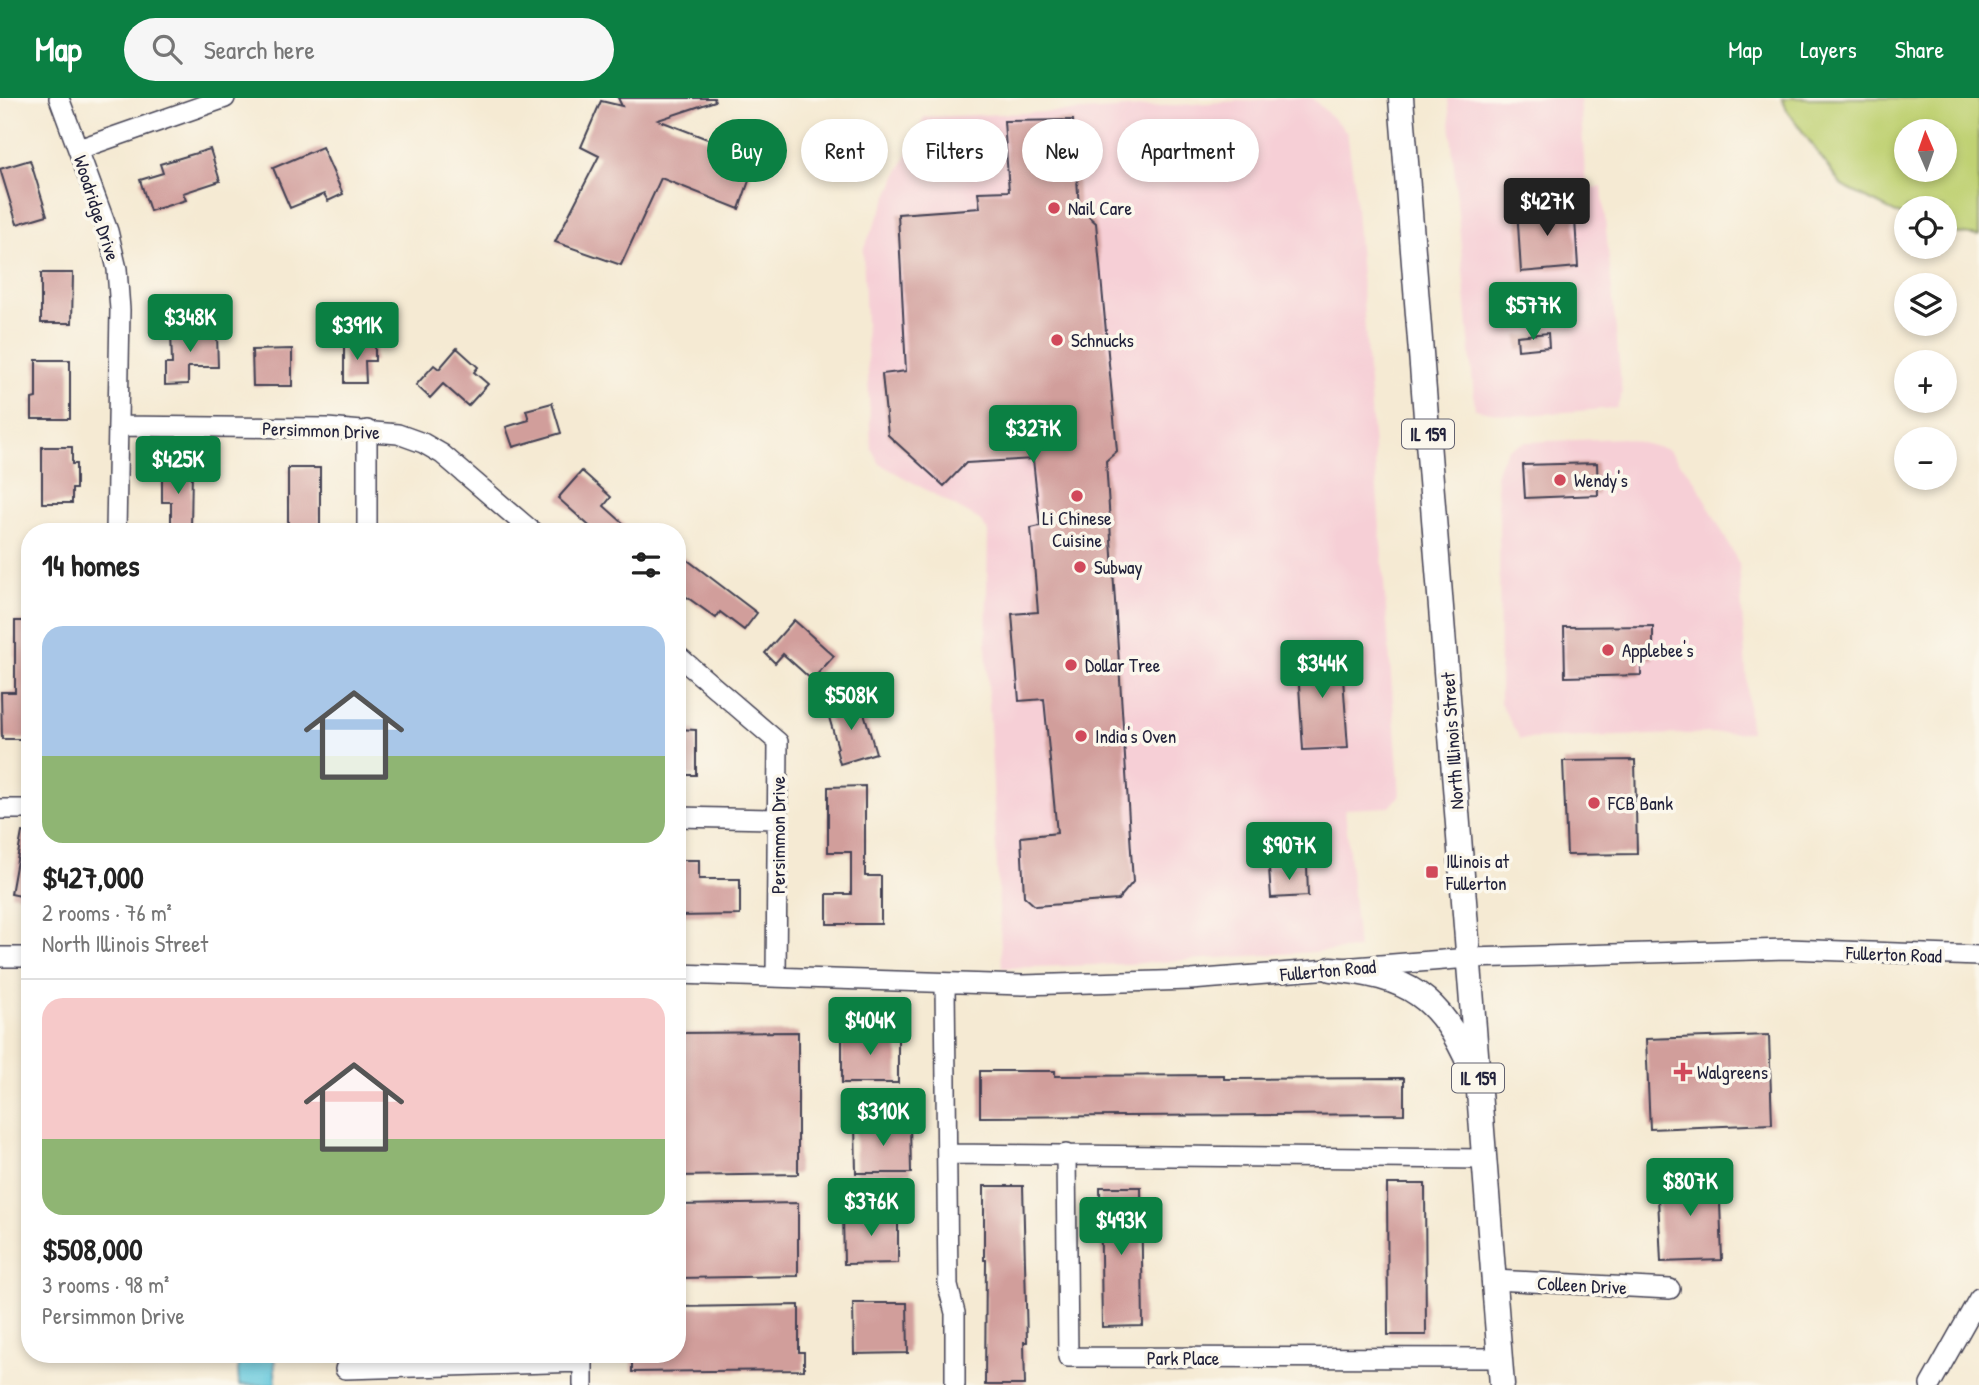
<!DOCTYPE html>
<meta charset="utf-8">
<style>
body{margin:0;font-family:"Patrick Hand",sans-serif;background:#f6f6f6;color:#222;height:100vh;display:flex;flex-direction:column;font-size:26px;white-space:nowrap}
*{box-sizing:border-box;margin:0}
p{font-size:23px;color:#767676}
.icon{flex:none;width:38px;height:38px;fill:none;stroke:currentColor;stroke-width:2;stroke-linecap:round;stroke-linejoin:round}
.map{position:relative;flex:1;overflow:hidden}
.details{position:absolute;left:21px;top:425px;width:665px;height:840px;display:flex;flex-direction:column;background:#fff;border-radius:28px;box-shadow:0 4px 10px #0003}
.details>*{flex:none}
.hud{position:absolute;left:707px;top:21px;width:665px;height:63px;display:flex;gap:14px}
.needle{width:46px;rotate:358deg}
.buttons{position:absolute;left:1894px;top:21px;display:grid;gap:14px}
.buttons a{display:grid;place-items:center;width:63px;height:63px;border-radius:50%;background:#fff;box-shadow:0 4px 10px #0003;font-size:35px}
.price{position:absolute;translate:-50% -60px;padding:0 16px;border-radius:7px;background:#0b8043;color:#fff;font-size:23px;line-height:46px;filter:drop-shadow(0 2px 4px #0008)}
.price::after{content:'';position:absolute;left:50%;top:42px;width:21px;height:16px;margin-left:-10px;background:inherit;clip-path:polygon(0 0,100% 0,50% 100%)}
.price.on{background:#222;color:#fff}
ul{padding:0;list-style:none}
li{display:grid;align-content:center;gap:14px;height:371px;padding:0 21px}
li+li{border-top:2px solid #e0e0e0}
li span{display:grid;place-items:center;height:217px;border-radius:21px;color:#555}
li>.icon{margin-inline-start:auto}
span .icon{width:126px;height:126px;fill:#fffc;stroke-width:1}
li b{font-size:30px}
h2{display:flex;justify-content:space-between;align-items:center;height:84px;padding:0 21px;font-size:30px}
.chip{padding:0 24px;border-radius:32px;background:#fff;box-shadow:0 4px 10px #0003;font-size:24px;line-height:63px}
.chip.on{background:#0b8043;color:#fff}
header{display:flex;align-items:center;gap:42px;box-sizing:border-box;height:98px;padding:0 35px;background:#0b8043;color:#fff}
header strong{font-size:33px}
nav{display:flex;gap:38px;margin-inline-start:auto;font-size:24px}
.search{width:490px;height:63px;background:#f6f6f6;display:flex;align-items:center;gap:18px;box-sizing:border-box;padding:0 24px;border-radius:38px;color:#767676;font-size:26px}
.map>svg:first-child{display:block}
</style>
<header>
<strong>Map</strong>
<div class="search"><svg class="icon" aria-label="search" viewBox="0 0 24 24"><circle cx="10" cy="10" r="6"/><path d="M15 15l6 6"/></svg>Search here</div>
<nav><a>Map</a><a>Layers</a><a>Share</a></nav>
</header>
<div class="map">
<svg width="1979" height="1287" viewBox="0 0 1979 1287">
<rect width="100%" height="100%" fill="#fbf7ec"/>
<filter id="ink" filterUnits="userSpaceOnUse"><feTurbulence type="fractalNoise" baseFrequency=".0143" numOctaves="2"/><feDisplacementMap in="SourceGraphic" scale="14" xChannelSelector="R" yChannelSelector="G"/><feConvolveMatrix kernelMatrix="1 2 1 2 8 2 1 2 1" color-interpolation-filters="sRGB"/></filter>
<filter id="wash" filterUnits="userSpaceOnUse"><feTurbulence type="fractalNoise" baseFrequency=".00686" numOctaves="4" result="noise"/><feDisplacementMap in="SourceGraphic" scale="28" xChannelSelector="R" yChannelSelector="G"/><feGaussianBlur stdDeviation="1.57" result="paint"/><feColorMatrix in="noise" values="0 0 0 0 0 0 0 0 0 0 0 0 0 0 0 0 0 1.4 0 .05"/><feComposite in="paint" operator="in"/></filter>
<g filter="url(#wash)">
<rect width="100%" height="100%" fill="#f5ead3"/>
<path fill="#f6cfd6" d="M 1286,0 L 1312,0 L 1347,34 L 1354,84 L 1400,697 L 1390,709 L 1345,711 L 1358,851 L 1127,866 L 1002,870 L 986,547 L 988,433 L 978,421 L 880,366 L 871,350 L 863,152 L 924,19 L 1081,13 Z
M 1448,0 L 1580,0 L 1586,90 L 1602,89 L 1622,295 L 1617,310 L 1514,318 L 1475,311 Z
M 1624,340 L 1668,352 L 1695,382 L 1739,466 L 1750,634 L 1520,641 L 1500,605 L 1499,420 L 1496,377 L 1500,365 L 1508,351 L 1526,344 Z"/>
<path fill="#c0d173" stroke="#717a57" stroke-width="2" fill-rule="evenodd" d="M 1782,0 L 1979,0 L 1979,138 L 1944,134 L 1944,110 L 1906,110 L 1906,120 L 1842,88 L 1787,12 ZM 1906,33 L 1944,33 L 1944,72 L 1906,72 Z"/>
<path fill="#5ec6db" stroke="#40748b" stroke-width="2" d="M 237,1257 L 274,1257 L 276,1287 L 239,1287 Z"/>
<g id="blocks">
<path fill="#d19e9b" d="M 618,0 L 714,0 L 715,3 L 658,22 L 757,60 L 739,111 L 661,80 L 621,167 L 555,144 L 599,58 L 581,49 L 601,3 L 622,8 Z
M 1073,22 L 1079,110 L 1096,125 L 1117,353 L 1106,363 L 1133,784 L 1118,802 L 1035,808 L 1024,798 L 1021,739 L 1057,735 L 1044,601 L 1019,603 L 1012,516 L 1038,514 L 1031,430 L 1040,428 L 1033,361 L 966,365 L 944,388 L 888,337 L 882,276 L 906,273 L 898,116 L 980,110 L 978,94 L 1009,93 L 1004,23 Z
M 322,49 L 343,96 L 328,103 L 324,96 L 290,110 L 273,70 Z
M 210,51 L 220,83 L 183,95 L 186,102 L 150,113 L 140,82 L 163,75 L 160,66 Z
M 30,62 L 47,117 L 17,126 L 0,71 Z
M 1574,106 L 1578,169 L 1521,174 L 1517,110 Z
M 41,175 L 73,175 L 72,225 L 41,225 Z
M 171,231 L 204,231 L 204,237 L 217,237 L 218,269 L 188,269 L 188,286 L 165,287 L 165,266 L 172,266 Z
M 1548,235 L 1549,249 L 1518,252 L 1517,238 Z
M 344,247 L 375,247 L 375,263 L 365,263 L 366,285 L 344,285 Z
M 457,250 L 478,269 L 474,274 L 488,286 L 468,308 L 443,286 L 430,300 L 416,287 L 434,267 L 439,271 Z
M 292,251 L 292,288 L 253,288 L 252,252 Z
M 36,262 L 70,262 L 70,321 L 32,321 L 32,301 L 36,300 Z
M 552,305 L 561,335 L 513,349 L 506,329 L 529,322 L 526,312 Z
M 42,349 L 72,349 L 72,366 L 76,366 L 76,391 L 72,391 L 72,405 L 42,405 Z
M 1597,365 L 1598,397 L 1525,400 L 1523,367 Z
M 162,370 L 192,371 L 191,431 L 171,431 L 171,404 L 162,404 Z
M 288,370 L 320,370 L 320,434 L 288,434 Z
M 582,373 L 611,399 L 604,408 L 633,434 L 596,434 L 558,400 Z
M 677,454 L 757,515 L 744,532 L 720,514 L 716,520 L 677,492 Z
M 794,522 L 834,558 L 812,582 L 783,556 L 775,565 L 765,555 Z
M 15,523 L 30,523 L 30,641 L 2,641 L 1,594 L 15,594 Z
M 1653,528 L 1653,561 L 1641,561 L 1641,577 L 1565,579 L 1564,529 Z
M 1341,552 L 1348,650 L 1303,652 L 1297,555 Z
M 851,602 L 853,610 L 862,608 L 876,655 L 840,666 L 836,651 L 838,650 L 826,609 Z
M 677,631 L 696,632 L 696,677 L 677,677 Z
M 1635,662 L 1637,756 L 1567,757 L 1563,663 Z
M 865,688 L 865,778 L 881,778 L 881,826 L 827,826 L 827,796 L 851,796 L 851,754 L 828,754 L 828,689 Z
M 22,734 L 30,735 L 30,800 L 11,796 Z
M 677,762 L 699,762 L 699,781 L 740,781 L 740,817 L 677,818 Z
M 1307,767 L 1308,798 L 1271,800 L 1269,770 Z
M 798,934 L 798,1076 L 677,1078 L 677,935 Z
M 842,934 L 898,934 L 898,985 L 842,985 Z
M 1769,937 L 1772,1026 L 1650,1031 L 1646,941 Z
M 980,973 L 1055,973 L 1055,978 L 1224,977 L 1224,981 L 1404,980 L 1404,1016 L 980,1019 Z
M 910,1024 L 911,1075 L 856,1075 L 855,1025 Z
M 1719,1076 L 1722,1162 L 1661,1164 L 1657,1078 Z
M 1387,1086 L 1425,1086 L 1426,1237 L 1388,1237 Z
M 984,1088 L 1023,1088 L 1027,1244 L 1024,1244 L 1025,1287 L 985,1287 L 986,1162 L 984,1162 Z
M 1100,1089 L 1141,1089 L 1143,1228 L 1102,1229 Z
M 798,1105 L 798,1178 L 677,1180 L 677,1107 Z
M 898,1114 L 898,1165 L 844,1166 L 843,1115 Z
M 853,1205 L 907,1205 L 908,1255 L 854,1256 Z
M 799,1207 L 799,1254 L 804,1254 L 804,1272 L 632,1274 L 632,1256 L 677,1256 L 677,1209 Z"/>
</g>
</g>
<g filter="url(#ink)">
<use href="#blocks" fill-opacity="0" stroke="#424052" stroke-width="2"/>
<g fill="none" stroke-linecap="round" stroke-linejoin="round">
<g stroke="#424052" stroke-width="22">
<path id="minor" d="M 59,0 L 108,133 L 117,171 L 120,212 L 116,434
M 79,51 L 225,0
M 118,328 L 327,330 L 398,336 L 423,345 L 442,356 L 533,434
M 367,332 L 367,434
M 677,557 L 778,644 L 776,879
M 0,711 L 30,711
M 677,719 L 778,721
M 0,859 L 30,859
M 677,876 L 1023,887 L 1191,882 L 1469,860 L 1788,851 L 1979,858
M 945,886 L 948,1188 L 955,1215 L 955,1287
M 947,1056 L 1485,1061
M 1066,1056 L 1068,1259 L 1500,1260
M 1494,1182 L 1670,1191
M 583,1256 L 583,1287
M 345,1271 L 582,1264
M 1930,1287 L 1979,1200"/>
</g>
<g stroke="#424052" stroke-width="27">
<path id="major" d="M 1401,0 L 1502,1287
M 1331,871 C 1408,878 1440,898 1471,970"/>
</g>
<use href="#minor" stroke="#fff" stroke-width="19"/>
<use href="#major" stroke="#fff" stroke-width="24"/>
</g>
</g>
<g fill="#d1495b" stroke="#fbf7ec" stroke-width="2.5">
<circle cx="1054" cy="110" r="7"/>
<circle cx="1057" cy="242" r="7"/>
<circle cx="1560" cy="382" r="7"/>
<circle cx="1077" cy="398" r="7"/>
<circle cx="1080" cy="469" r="7"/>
<circle cx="1608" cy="552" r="7"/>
<circle cx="1071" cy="567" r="7"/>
<circle cx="1081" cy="638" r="7"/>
<circle cx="1594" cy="705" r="7"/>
<rect x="1425" y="767" width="14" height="14" rx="3.5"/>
<path d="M1679.5 963.5h7v7h7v7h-7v7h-7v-7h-7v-7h7z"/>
</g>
<g text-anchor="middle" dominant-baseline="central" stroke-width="7" stroke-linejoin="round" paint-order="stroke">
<g fill="#fbf7ec" stroke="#636270" stroke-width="2">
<rect x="1402" y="321.5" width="52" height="29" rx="5"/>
<rect x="1452" y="965.5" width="52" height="29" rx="5"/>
</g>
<g font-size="18" font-weight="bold" fill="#22223b">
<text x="1428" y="336">IL 159</text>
<text x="1478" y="980">IL 159</text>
</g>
<g font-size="19" fill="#22223b" stroke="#fbf7ec">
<text transform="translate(97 110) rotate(72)">Woodridge Drive</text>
<text transform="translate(321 332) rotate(2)">Persimmon Drive</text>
<text transform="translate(1452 643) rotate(-94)">North Illinois Street</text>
<text transform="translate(778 737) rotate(-90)">Persimmon Drive</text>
<text transform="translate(1894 856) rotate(2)">Fullerton Road</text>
<text transform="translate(1328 872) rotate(-5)">Fullerton Road</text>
<text transform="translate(1582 1187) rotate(3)">Colleen Drive</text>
<text x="1183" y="1260">Park Place</text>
</g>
<g font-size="19" fill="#22223b" stroke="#fbf7ec" text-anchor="start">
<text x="1068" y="110">Nail Care</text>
<text x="1071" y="242">Schnucks</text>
<text x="1574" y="382">Wendy's</text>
<text x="1077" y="420" text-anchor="middle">Li Chinese<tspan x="1077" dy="22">Cuisine</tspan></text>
<text x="1094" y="469">Subway</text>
<text x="1622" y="552">Applebee's</text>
<text x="1085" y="567">Dollar Tree</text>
<text x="1095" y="638">India's Oven</text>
<text x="1608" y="705">FCB Bank</text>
<text x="1446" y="763">Illinois at<tspan x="1446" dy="22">Fullerton</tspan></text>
<text x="1697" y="974">Walgreens</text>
</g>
</g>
</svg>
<div class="buttons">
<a><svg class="needle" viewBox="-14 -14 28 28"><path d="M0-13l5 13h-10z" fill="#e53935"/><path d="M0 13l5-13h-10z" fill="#767676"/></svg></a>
<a><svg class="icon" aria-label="locate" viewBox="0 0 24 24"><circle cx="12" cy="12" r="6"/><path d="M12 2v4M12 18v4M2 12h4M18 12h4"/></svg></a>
<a><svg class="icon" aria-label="layers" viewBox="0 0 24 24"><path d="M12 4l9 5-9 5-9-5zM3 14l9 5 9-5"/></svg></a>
<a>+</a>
<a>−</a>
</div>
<b class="price on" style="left:1547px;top:140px">$427K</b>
<b class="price" style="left:1533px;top:244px">$577K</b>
<b class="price" style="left:190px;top:256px">$348K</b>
<b class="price" style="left:357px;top:264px">$391K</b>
<b class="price" style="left:1033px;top:367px">$327K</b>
<b class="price" style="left:178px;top:398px">$425K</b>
<b class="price" style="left:1322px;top:602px">$344K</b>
<b class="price" style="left:851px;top:634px">$508K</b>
<b class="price" style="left:1289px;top:784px">$907K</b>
<b class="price" style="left:870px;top:959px">$404K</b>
<b class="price" style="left:883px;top:1050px">$310K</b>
<b class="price" style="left:1690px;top:1120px">$807K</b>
<b class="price" style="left:871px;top:1140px">$376K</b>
<b class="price" style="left:1121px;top:1159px">$493K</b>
<div class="hud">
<a class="chip on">Buy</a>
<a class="chip">Rent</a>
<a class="chip">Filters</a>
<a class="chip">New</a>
<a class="chip">Apartment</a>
</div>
<section class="details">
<h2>14 homes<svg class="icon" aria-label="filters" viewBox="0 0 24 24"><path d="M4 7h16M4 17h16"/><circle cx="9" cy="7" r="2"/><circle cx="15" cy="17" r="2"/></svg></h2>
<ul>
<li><span style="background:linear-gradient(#a9c7e8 60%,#8fb573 0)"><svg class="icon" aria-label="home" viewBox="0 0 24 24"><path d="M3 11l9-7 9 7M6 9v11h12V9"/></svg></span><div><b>$427,000</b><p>2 rooms · 76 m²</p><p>North Illinois Street</p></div></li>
<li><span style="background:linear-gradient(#f6c9c9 65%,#8fb573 0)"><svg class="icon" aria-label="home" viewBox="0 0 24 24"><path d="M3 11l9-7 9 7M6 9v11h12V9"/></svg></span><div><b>$508,000</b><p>3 rooms · 98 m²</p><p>Persimmon Drive</p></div></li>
</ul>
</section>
</div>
